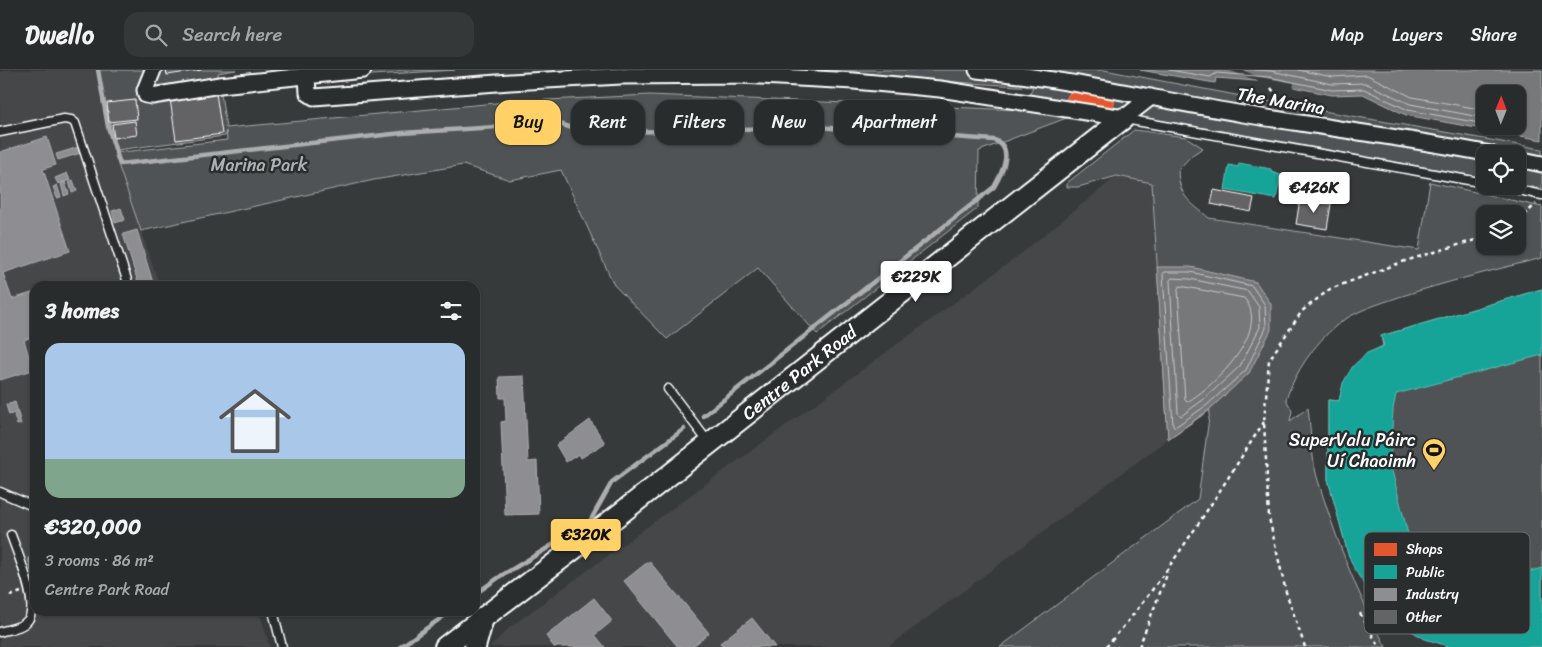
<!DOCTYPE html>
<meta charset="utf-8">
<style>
body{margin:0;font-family:Sriracha,sans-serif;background:#353838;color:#f1f3f6;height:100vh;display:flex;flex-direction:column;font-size:19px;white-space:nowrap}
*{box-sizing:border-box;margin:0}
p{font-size:16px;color:#a5a7a9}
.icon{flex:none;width:28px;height:28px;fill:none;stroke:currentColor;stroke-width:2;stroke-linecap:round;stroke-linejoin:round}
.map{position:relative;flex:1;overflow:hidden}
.details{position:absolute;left:30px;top:211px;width:450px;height:335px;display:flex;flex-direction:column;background:#292c2c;border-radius:15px;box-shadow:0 1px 4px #0004,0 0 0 1px #454848}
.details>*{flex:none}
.guide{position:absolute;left:495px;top:30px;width:475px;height:45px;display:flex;gap:10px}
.needle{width:32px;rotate:1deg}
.controls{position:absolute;left:1476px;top:15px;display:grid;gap:10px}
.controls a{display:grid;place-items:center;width:50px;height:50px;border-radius:10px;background:#292c2c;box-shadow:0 1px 4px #0004,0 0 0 1px #454848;font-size:25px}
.price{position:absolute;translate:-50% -42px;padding:0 11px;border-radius:5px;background:#fff;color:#222;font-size:16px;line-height:32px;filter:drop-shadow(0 1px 2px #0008)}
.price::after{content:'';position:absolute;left:50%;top:30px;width:15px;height:11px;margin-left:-8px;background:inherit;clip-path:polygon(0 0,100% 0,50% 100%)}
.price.current{background:#ffd166;color:#111}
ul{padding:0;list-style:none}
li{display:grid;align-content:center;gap:10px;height:265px;padding:0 15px}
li+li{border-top:1px solid #454848}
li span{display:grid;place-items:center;height:155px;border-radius:15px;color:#555}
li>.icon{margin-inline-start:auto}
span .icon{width:90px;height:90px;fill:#fffc;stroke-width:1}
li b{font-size:21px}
h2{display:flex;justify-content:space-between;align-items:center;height:60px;padding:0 15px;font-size:21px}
.chip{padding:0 18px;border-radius:15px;background:#292c2c;box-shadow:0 1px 4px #0004,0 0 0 1px #454848;font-size:18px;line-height:45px}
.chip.current{background:#ffd166;color:#111}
header{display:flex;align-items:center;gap:30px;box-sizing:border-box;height:70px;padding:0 25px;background:#292c2c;border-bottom:1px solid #454848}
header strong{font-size:24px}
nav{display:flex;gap:28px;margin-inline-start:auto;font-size:18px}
.search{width:350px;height:45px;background:#353838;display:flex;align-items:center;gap:12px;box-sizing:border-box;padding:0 18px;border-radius:15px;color:#a5a7a9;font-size:19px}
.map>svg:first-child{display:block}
</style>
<header>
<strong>Dwello</strong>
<div class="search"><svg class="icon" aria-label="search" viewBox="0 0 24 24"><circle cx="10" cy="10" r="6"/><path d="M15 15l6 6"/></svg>Search here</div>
<nav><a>Map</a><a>Layers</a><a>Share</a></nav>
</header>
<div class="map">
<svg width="1542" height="577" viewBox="0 0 1542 577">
<rect width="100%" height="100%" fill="#373a3b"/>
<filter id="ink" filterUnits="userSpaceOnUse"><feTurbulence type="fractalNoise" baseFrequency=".02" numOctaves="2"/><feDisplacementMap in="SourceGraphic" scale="10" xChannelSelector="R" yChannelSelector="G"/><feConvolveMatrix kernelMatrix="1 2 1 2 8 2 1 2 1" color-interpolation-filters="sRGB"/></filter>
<g filter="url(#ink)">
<path fill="#444748" d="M 8,0 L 95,0 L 105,56 L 160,216 L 35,216 L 35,541 L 259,541 L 270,577 L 0,577 L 0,2 Z
M 1117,106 L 1152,112 L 1168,369 L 888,577 L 490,577 L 510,557 L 1018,186 Z"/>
<path fill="#505354" stroke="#a8a9aa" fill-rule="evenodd" d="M 98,0 L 236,0 L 218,3 L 226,58 L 507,32 L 649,25 L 1021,40 L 1033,17 L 768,0 L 1104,0 L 1283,34 L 1542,79 L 1542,119 L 1518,114 L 1518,84 L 1485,84 L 1485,108 L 1372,88 L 1077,44 L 979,81 L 978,138 L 817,264 L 758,198 L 667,269 L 614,215 L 561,100 L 510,110 L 463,95 L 374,110 L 141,161 L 114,83 L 227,70 L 226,61 L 225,66 L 116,80 Z
M 275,0 L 455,0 L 289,10 Z
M 1134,60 L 1186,67 L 1203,78 L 1192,85 L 1178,100 C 1179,127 1190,132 1209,148 L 1419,180 L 1430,112 L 1542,137 L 1542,188 C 1494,200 1446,212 1399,227 C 1379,234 1354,241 1337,255 C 1314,274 1296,301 1286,329 L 1292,341 L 1290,351 L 1308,338 C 1311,360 1311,385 1317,407 C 1335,466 1356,523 1386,577 L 1000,577 L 1198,429 L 1210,340 L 1168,369 L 1152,113 L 1117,106 L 1078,117 L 1067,117 L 1067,113 ZM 1485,144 L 1518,144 L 1518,176 L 1485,176 Z
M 1542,219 L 1542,577 L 1445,577 L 1445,575 C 1424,568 1410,562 1395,546 L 1386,551 L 1348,484 L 1328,409 L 1328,330 L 1339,331 C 1345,303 1358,287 1383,276 L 1381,266 Z"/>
<path fill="#767879" stroke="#adaeaf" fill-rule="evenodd" d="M 1140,0 L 1542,0 L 1542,70 L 1406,45 L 1363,24 L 1332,25 L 1269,12 L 1216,8 L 1215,13 ZM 1485,24 L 1518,24 L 1518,56 L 1485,56 Z
M 1157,197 L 1191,197 L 1256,212 L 1271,234 L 1271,260 L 1249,303 L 1210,339 L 1168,369 Z"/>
<path fill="#373a3b" d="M 1228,0 L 1242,0 L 1259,7 L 1294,13 L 1293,21 L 1268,14 L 1257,14 L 1258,11 Z"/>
<path fill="#e4572e" stroke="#ec896d" d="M 1093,19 L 1116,24 L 1113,39 L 1066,29 L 1071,21 Z"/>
<path fill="#17a398" stroke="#5dbfb7" d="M 1239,93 L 1271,99 L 1271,102 L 1281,105 L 1276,129 L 1225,120 L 1229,95 L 1238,97 Z
M 1542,219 L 1542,285 L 1396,324 L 1393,339 L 1390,393 L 1409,468 L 1441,521 L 1446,524 L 1542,498 L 1542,577 L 1445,577 L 1445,575 L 1425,569 L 1408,559 L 1395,546 L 1386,551 L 1354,498 L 1348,484 L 1328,409 L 1328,330 L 1339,331 L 1343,313 L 1353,296 L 1367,283 L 1384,276 L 1381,266 Z"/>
<path fill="#8d8d92" stroke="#afafb3" d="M 47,67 L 56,95 L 43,99 L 70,181 L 3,203 L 12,229 L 35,222 L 35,266 L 24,270 L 33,300 L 0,310 L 0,82 Z
M 79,77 L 81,83 L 58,90 L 56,84 Z
M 67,103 L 70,110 L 58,114 L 55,108 Z
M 73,110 L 77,121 L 72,123 L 69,111 Z
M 65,112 L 69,124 L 64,126 L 61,114 Z
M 57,115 L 61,127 L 57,128 L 53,117 Z
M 121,138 L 125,150 L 115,153 L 112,141 Z
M 137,160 L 154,216 L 139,216 L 123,164 Z
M 524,306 L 528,392 L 537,391 L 539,444 L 505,445 L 501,352 L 506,351 L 505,328 L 500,328 L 499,307 Z
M 15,332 L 18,342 L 9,345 L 6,335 Z
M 18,343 L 21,354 L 17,355 L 14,345 Z
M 590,350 L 605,373 L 581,388 L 579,384 L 566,392 L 556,375 Z
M 35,486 L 35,500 L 31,501 L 28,488 Z
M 649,491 L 709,563 L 692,577 L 678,577 L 624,511 Z
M 594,528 L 612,551 L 595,565 L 605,577 L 554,577 L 546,566 Z
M 752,548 L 775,577 L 723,577 L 720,573 Z"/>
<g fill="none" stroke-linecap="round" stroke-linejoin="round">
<path stroke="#c8c9c9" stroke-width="1" d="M 1169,0 L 1210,7 L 1217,3 L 1269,7 L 1332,20 L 1364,19 L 1408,40 L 1485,54
M 1255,0 L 1271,1 L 1332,14 L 1365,13 L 1410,34 L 1485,48
M 1298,0 L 1333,7 L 1367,5 L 1412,27 L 1485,40
M 1165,202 L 1190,202 L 1252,216 L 1265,235 L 1266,258 L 1246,300 L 1207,335 L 1175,357 L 1173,355 L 1163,205 Z
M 1172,208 L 1190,209 L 1248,221 L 1259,237 L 1260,257 L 1240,296 L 1203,330 L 1181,346 L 1178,343 L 1170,211 Z
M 1180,216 L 1244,228 C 1272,260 1215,316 1187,332 L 1185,330 L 1178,219 Z"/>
<path stroke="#adaeaf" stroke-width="4.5" d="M 98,0 L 108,57 L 120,94 L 402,63 L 557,53 L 587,63 L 817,57 L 994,70 C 1015,77 1002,103 994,117 L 703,346
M 475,524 L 501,506 L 589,453 L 612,412 L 684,359
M 400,577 L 451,541"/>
</g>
<path fill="#636465" stroke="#fff" d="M 166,0 L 201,0 L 167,5 Z
M 216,23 L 222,64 L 176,70 L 170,29 Z
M 135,30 L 137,49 L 109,52 L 107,33 Z
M 135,51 L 137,65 L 114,68 L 112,54 Z
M 1214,120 L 1254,128 L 1251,142 L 1211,134 Z
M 1300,129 L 1331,134 L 1327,159 L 1296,154 Z"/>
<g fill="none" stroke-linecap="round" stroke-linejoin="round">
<g stroke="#fff" stroke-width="11">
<path id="lane" d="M 1125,49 L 1485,113
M 0,62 L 64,49 L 71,50 L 75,53 L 129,216
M 1499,116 L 1542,125
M 668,319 L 709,373
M 0,422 L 35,437
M 273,541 L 282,577
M 0,562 C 9,559 22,558 28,550 C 40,535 17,482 11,465"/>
</g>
<g stroke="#fff" stroke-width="19">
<path id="street" d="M 153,0 L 145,20 L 146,25 L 152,26 L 220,15 L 363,0
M 977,0 C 1067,9 1154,29 1243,44 C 1326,58 1409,68 1491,84
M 307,6 L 308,23 L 314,27 L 510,12 L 621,6 L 740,5 L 854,11 L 940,19 L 1124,48 L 1151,27
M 1518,89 L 1542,94"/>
</g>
<g stroke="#fff" stroke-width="24">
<g id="secondary">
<path id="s1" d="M 445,577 L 621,443 L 1124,48"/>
<path d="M 475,577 L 483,548"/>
</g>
</g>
<path stroke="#fff" stroke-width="2.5" stroke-dasharray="4 4" stroke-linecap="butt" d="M 1271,18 L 1283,35
M 1518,151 L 1536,134
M 10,526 L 21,522
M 1360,543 L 1379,577
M 1106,577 C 1167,508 1214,429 1264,352
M 1139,577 L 1168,502
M 1305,577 L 1286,522 L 1269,448 L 1264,352 L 1269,290 L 1302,241 L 1330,219 L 1405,191 L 1485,167"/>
<use href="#lane" stroke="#2a2d2e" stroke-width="8"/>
<use href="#street" stroke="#2a2d2e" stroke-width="15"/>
<use href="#secondary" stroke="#2a2d2e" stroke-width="20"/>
</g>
</g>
<defs>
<g id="stadium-pin" transform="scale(1.25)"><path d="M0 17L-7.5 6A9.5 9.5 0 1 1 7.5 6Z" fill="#ffd166" stroke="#2a2d2e"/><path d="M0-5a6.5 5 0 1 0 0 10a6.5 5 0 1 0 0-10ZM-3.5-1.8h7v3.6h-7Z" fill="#111"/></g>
</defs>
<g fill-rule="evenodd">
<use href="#stadium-pin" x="1434" y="380"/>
</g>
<g text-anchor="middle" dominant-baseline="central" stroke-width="5" stroke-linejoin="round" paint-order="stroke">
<g font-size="18" fill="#fff" stroke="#2a2d2e">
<text transform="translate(1281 31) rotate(10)">The Marina</text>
<text stroke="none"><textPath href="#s1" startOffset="448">Centre Park Road</textPath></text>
</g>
<g font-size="18" fill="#b0b2b2" stroke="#2a2d2e">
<text x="259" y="95">Marina Park</text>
</g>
<g font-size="18" fill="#fff" stroke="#2a2d2e" text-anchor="end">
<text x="1416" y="370">SuperValu Páirc<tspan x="1416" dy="21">Uí Chaoimh</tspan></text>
</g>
</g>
<rect x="1364" y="462" width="166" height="102" rx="8" fill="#2a2d2e" stroke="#6a6c6d" stroke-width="1"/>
<rect x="1374" y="473" width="23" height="13" fill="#e4572e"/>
<rect x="1374" y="495" width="23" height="14" fill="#17a398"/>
<rect x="1374" y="518" width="23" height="13" fill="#8d8d92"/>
<rect x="1374" y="540" width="23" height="14" fill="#636465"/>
<g font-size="14" fill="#fff">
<text x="1406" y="484">Shops</text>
<text x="1406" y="507">Public</text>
<text x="1406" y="529">Industry</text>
<text x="1406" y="552">Other</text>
</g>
</svg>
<div class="controls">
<a><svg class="needle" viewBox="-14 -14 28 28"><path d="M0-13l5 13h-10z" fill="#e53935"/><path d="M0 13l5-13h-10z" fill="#a5a7a9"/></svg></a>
<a><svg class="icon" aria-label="locate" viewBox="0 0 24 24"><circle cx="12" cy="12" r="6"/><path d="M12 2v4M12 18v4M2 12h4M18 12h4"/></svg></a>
<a><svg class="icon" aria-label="layers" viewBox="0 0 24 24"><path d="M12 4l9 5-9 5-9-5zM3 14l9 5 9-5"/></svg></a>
</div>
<b class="price" style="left:1314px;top:144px">€426K</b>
<b class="price" style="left:916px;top:233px">€229K</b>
<b class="price current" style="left:586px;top:491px">€320K</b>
<div class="guide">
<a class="chip current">Buy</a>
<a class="chip">Rent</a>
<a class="chip">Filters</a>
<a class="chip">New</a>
<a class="chip">Apartment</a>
</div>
<section class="details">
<h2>3 homes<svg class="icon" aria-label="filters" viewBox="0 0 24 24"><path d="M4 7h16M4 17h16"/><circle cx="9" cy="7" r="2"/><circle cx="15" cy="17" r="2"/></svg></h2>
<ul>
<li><span style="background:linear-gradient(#a9c7e8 75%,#7fa58c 0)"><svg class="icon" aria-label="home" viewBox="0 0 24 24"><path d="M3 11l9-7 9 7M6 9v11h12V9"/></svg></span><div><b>€320,000</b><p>3 rooms · 86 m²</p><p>Centre Park Road</p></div></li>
</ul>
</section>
</div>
